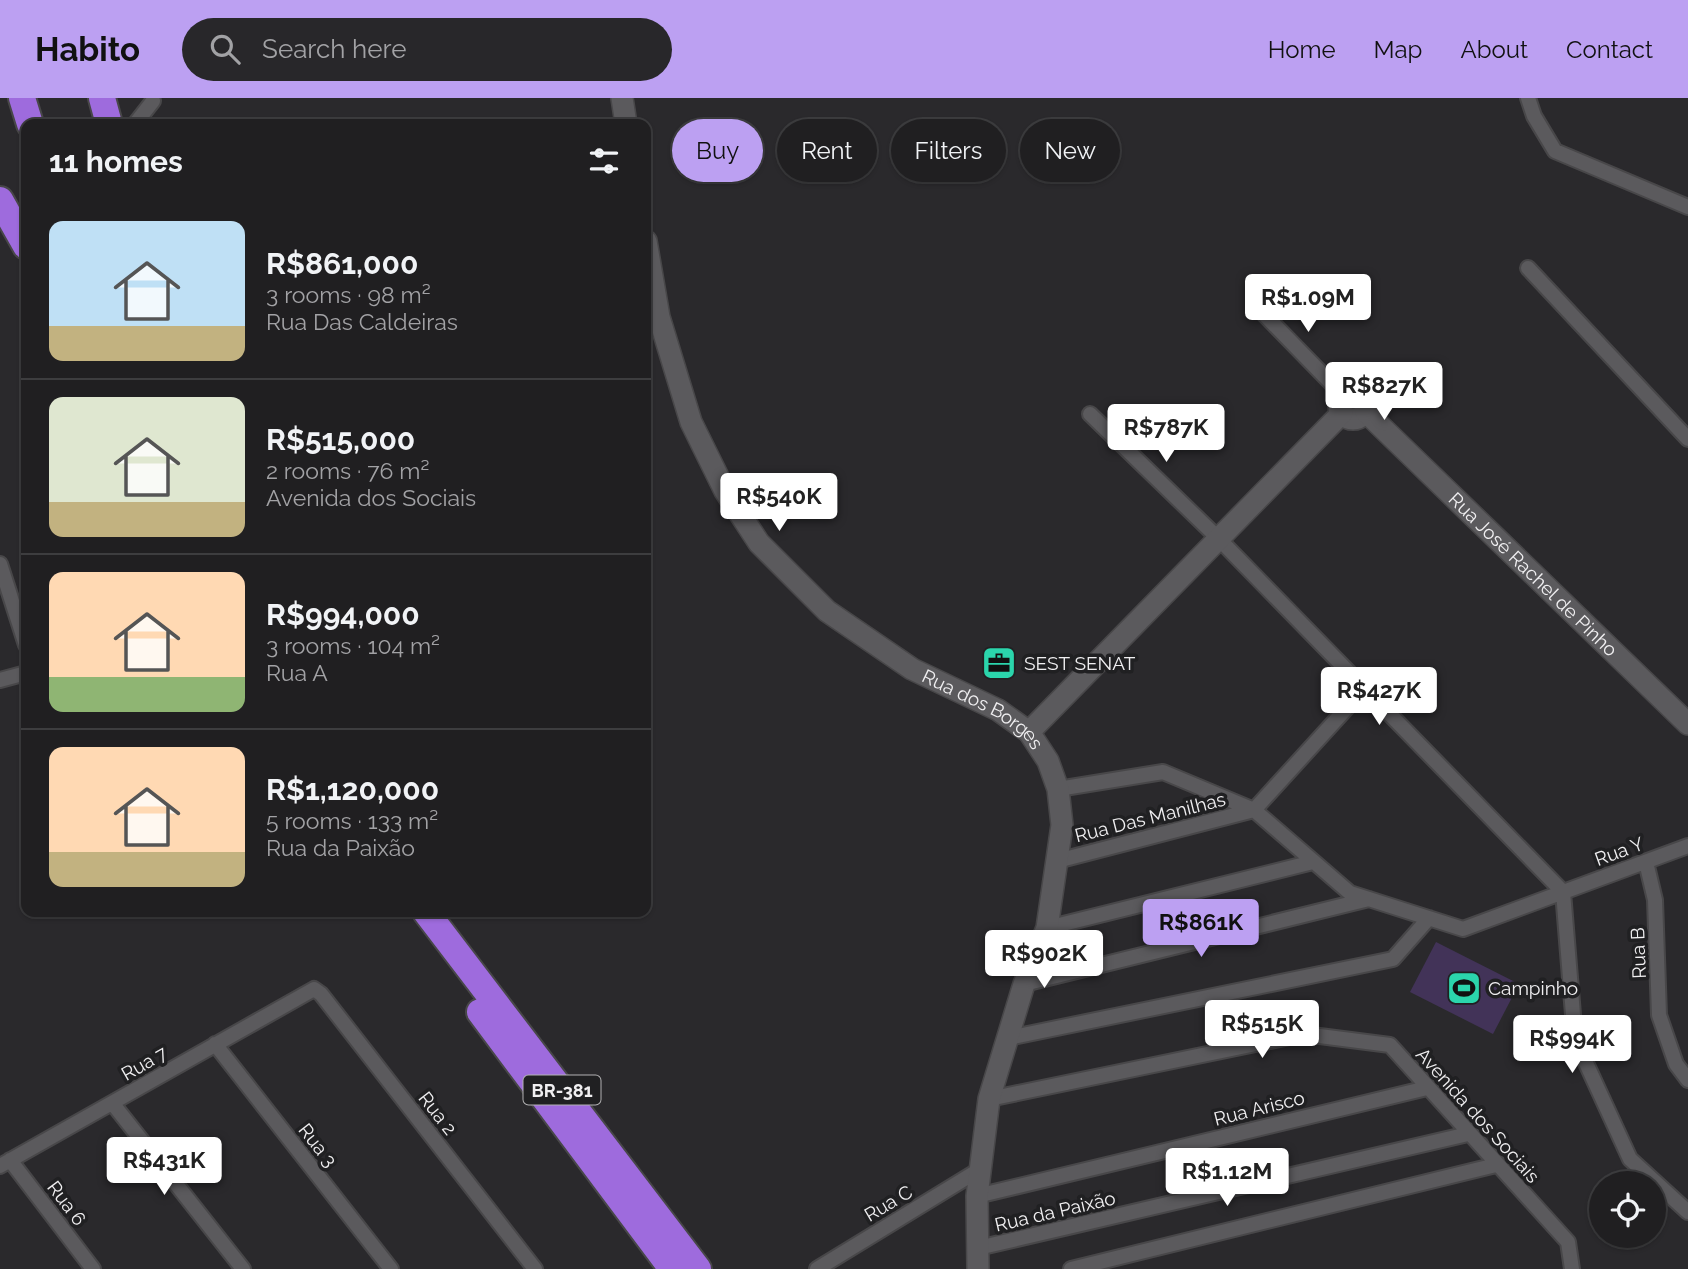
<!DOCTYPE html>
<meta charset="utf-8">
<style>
body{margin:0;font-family:Raleway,sans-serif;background:#28272a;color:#f1f3f6;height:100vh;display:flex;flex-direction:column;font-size:26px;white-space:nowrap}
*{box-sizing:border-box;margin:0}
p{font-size:23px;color:#a2a2a5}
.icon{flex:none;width:38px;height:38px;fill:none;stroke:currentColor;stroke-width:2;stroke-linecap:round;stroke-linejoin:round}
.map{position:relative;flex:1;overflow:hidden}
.drawer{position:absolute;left:21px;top:21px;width:630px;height:798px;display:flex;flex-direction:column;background:#201f21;border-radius:14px;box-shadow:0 2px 5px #0004,0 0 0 2px #3d3d3f}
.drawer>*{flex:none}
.guide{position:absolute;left:672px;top:21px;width:665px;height:63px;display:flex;gap:14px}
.controls{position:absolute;left:1589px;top:1073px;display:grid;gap:14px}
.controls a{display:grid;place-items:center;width:77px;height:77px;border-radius:50%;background:#201f21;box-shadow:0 2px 5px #0004,0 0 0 2px #3d3d3f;font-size:35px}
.price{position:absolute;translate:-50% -60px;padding:0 16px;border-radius:7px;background:#fff;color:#222;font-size:23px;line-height:46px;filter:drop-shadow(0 2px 4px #0008)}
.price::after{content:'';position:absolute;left:50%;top:42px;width:21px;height:16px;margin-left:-10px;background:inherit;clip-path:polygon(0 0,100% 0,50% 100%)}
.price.selected{background:#bca0f2;color:#111}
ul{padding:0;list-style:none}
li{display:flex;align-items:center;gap:21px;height:175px;padding:0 28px}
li+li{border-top:2px solid #3d3d3f}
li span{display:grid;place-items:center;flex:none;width:196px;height:140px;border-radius:14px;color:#555}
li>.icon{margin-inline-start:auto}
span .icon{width:84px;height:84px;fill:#fffc;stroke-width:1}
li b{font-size:30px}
h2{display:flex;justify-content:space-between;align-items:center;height:84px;padding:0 28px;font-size:30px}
.chip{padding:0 24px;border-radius:32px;background:#201f21;box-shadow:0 2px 5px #0004,0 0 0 2px #3d3d3f;font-size:24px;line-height:63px}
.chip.selected{background:#bca0f2;color:#111}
header{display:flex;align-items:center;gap:42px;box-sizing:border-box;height:98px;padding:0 35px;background:#bca0f2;color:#111}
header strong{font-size:33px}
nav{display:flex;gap:38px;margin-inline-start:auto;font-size:24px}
.search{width:490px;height:63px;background:#28272a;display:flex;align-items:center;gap:18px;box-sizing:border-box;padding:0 24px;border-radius:38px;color:#a2a2a5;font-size:26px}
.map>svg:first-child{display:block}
</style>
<header>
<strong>Habito</strong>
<div class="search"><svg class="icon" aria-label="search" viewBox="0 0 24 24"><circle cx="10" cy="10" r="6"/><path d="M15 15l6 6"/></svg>Search here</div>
<nav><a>Home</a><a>Map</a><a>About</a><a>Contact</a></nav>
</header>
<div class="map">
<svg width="1688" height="1171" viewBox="0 0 1688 1171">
<rect width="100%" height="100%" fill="#2a292c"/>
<path fill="#423358" d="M 1436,844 L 1519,886 L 1493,936 L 1410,894 Z"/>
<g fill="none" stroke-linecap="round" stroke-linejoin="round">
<g stroke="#484749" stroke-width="18">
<path id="street" d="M 1528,0 L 1534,18 L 1555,53 L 1688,109
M 135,26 L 153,3
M 1528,170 L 1688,341
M 1259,211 L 1332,286 L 1341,300
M 1090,316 L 1219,441 L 1563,794
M 0,466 L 26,547
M 0,582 L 26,575
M 1058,691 L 1163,674 L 1254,712 L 1350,795 L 1463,831 L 1688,748
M 1057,763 L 1254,712 L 1365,590
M 1646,764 L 1655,802 L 1659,917 L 1676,966 L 1688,982
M 1563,794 L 1575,941 L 1630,1061 L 1688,1114
M 1047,830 L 1313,764
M 1024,886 L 1369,801
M 1008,940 L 1393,861 L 1429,820
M 215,946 L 391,1171
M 989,1001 L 1304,936 L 1390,947 L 1568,1144 L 1572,1171
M 113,1006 L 243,1171
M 10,1062 L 93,1171
M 0,1068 L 314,891 L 321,896 L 535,1171
M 977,1098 L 1427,990
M 978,1150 L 1468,1036
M 817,1171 L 979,1072
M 1071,1171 L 1496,1067"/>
</g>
<g stroke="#484749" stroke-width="24">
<g id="secondary">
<path d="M 622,0 L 626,26"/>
<path id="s1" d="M 646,143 L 659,219 L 691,324 L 725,393 L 759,445 L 827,513 L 912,571 L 998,612 L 1029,634 L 1048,663 L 1058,691 L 1062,727 L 1047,830 L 1024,886 L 989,1001 L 977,1098 L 978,1171"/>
<circle cx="1353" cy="307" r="14"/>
<path id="s2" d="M 1366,314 L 1688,626"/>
<path d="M 1029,634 L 1342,315"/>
</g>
</g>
<g stroke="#484749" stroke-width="30">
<path id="highway" d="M 22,0 L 30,26
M 102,0 L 109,26
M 0,102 L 26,148
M 426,814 L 698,1171
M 480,914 L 672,1171"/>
</g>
<use href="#street" stroke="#5b5a5d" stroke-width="14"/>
<use href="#secondary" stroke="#5b5a5d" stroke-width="21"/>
<use href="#highway" stroke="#9e6bdd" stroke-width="26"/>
</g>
<defs>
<g id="office-square" transform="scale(1.75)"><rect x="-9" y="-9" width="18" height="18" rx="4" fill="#2bd5ac" stroke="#202022"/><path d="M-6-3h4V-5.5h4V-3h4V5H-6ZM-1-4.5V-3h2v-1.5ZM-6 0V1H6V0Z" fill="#111"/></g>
<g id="stadium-square" transform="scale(1.75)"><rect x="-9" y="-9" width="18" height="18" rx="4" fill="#2bd5ac" stroke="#202022"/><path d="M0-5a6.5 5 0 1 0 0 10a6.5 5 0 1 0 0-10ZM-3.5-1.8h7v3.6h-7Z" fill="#111"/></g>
</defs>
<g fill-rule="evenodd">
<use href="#office-square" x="999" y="565"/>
<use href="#stadium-square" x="1464" y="890"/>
</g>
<g text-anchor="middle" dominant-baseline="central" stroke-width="7" stroke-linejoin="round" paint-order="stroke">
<rect fill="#202022" stroke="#b2b1b3" stroke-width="2" x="523.5" y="977.5" width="77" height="29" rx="5"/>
<g font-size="18" font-weight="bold" fill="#f0eff1">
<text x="562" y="992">BR-381</text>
</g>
<g font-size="19" fill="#f0eff1" stroke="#202022">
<text stroke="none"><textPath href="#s2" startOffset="233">Rua José Rachel de Pinho</textPath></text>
<text stroke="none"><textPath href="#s1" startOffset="607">Rua dos Borges</textPath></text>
<text transform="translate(1150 719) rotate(-14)">Rua Das Manilhas</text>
<text transform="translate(1619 753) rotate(-20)">Rua Y</text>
<text transform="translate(1638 855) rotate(-92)">Rua B</text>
<text transform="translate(144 965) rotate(-30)">Rua 7</text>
<text transform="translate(1259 1010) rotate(-14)">Rua Arisco</text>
<text transform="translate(438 1015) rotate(52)">Rua 2</text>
<text transform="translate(1478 1017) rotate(48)">Avenida dos Sociais</text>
<text transform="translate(318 1047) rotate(52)">Rua 3</text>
<text transform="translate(67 1105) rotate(53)">Rua 6</text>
<text transform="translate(888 1105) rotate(-31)">Rua C</text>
<text transform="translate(1055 1113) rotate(-13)">Rua da Paixão</text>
</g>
<g font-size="19" fill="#f0eff1" stroke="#202022" text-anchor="start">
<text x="1024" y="565">SEST SENAT</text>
<text x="1488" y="890">Campinho</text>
</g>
</g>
</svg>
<div class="controls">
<a><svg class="icon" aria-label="locate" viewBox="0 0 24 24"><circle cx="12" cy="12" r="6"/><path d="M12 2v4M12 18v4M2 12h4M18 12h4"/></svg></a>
</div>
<b class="price" style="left:1308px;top:236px">R$1.09M</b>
<b class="price" style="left:1384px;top:324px">R$827K</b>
<b class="price" style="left:1166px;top:366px">R$787K</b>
<b class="price" style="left:779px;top:435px">R$540K</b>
<b class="price" style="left:1379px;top:629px">R$427K</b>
<b class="price selected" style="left:1201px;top:861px">R$861K</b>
<b class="price" style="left:1044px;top:892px">R$902K</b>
<b class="price" style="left:1262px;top:962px">R$515K</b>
<b class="price" style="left:1572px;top:977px">R$994K</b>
<b class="price" style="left:164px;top:1099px">R$431K</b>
<b class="price" style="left:1227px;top:1110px">R$1.12M</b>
<div class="guide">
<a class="chip selected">Buy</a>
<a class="chip">Rent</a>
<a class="chip">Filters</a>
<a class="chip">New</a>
</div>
<section class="drawer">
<h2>11 homes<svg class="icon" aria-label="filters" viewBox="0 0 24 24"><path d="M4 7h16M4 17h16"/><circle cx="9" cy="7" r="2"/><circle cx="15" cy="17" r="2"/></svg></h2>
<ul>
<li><span style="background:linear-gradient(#bfe0f5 75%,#c2b280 0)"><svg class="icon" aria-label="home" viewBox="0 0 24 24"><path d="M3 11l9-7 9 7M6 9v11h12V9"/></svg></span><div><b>R$861,000</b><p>3 rooms · 98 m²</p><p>Rua Das Caldeiras</p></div></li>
<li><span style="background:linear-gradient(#dfe7d0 75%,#c2b280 0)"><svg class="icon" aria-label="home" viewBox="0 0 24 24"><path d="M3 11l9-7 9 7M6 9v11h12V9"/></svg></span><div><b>R$515,000</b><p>2 rooms · 76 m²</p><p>Avenida dos Sociais</p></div></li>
<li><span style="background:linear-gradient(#ffd9b3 75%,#8fb573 0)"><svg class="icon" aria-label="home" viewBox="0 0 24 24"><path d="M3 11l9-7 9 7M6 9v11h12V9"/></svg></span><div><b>R$994,000</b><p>3 rooms · 104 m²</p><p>Rua A</p></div></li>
<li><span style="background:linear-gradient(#ffd9b3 75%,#c2b280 0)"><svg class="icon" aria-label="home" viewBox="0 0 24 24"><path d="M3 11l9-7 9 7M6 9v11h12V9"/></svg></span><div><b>R$1,120,000</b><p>5 rooms · 133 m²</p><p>Rua da Paixão</p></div></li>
</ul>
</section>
</div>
